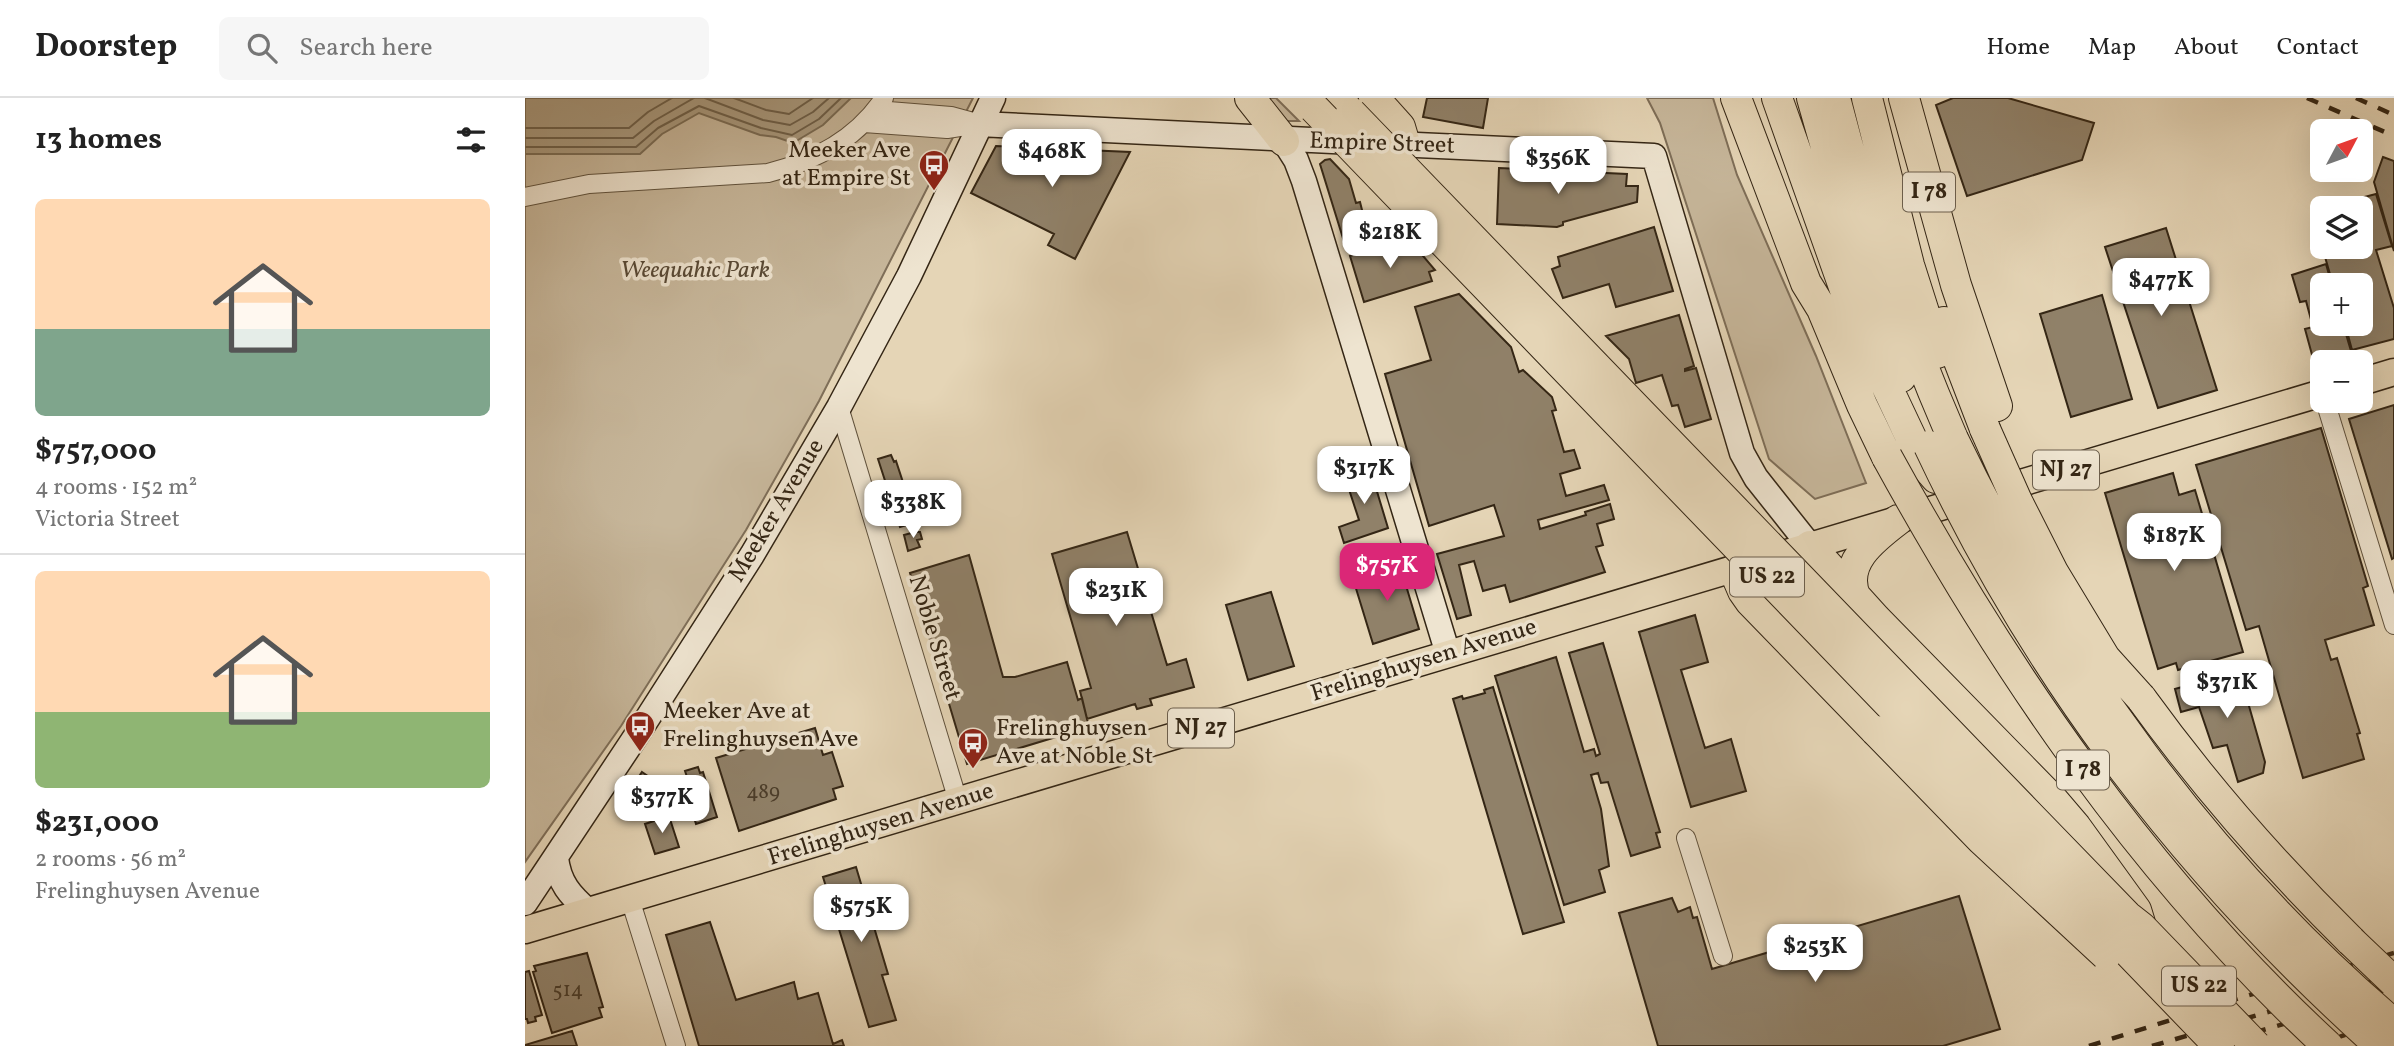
<!DOCTYPE html>
<meta charset="utf-8">
<style>
body{margin:0;font-family:Vollkorn,serif;background:#f6f6f6;color:#222;height:100vh;display:flex;flex-direction:column;font-size:26px;white-space:nowrap}
*{box-sizing:border-box;margin:0}
p{font-size:23px;color:#767676}
.icon{flex:none;width:38px;height:38px;fill:none;stroke:currentColor;stroke-width:2;stroke-linecap:round;stroke-linejoin:round}
.map{position:relative;flex:1;overflow:hidden}
.side{display:flex;flex-direction:column;background:#fff;width:525px}
.side>*{flex:none}
.needle{width:46px;rotate:49deg}
.controls{position:absolute;left:1785px;top:21px;display:grid;gap:14px}
.controls a{display:grid;place-items:center;width:63px;height:63px;border-radius:10px;background:#fff;box-shadow:0 7px 28px #0002;font-size:35px}
.price{position:absolute;translate:-50% -60px;padding:0 16px;border-radius:14px;background:#fff;color:#222;font-size:23px;line-height:46px;filter:drop-shadow(0 2px 4px #0008)}
.price::after{content:'';position:absolute;left:50%;top:42px;width:21px;height:16px;margin-left:-10px;background:inherit;clip-path:polygon(0 0,100% 0,50% 100%)}
.price.active{background:#db2777;color:#fff}
ul{padding:0;list-style:none}
li{display:grid;align-content:center;gap:14px;height:371px;padding:0 35px}
li+li{border-top:2px solid #e0e0e0}
li span{display:grid;place-items:center;height:217px;border-radius:10px;color:#555}
li>.icon{margin-inline-start:auto}
span .icon{width:126px;height:126px;fill:#fffc;stroke-width:1}
li b{font-size:30px}
h2{display:flex;justify-content:space-between;align-items:center;height:84px;padding:0 35px;font-size:30px}
header{display:flex;align-items:center;gap:42px;box-sizing:border-box;height:98px;padding:0 35px;background:#fff;border-bottom:2px solid #e0e0e0}
header strong{font-size:33px}
nav{display:flex;gap:38px;margin-inline-start:auto;font-size:24px}
.search{width:490px;height:63px;background:#f6f6f6;display:flex;align-items:center;gap:18px;box-sizing:border-box;padding:0 24px;border-radius:10px;color:#767676;font-size:26px}
main{display:flex;flex:1;min-height:0}
.map>svg:first-child{display:block}
</style>
<header>
<strong>Doorstep</strong>
<div class="search"><svg class="icon" aria-label="search" viewBox="0 0 24 24"><circle cx="10" cy="10" r="6"/><path d="M15 15l6 6"/></svg>Search here</div>
<nav><a>Home</a><a>Map</a><a>About</a><a>Contact</a></nav>
</header>
<main>
<section class="side">
<h2>13 homes<svg class="icon" aria-label="filters" viewBox="0 0 24 24"><path d="M4 7h16M4 17h16"/><circle cx="9" cy="7" r="2"/><circle cx="15" cy="17" r="2"/></svg></h2>
<ul>
<li><span style="background:linear-gradient(#ffd9b3 60%,#7fa58c 0)"><svg class="icon" aria-label="home" viewBox="0 0 24 24"><path d="M3 11l9-7 9 7M6 9v11h12V9"/></svg></span><div><b>$757,000</b><p>4 rooms · 152 m²</p><p>Victoria Street</p></div></li>
<li><span style="background:linear-gradient(#ffd9b3 65%,#8fb573 0)"><svg class="icon" aria-label="home" viewBox="0 0 24 24"><path d="M3 11l9-7 9 7M6 9v11h12V9"/></svg></span><div><b>$231,000</b><p>2 rooms · 56 m²</p><p>Frelinghuysen Avenue</p></div></li>
</ul>
</section>
<div class="map">
<svg width="1869" height="948" viewBox="0 0 1869 948">
<rect width="100%" height="100%" fill="#e5d5b6"/>
<filter id="stains"><feTurbulence type="fractalNoise" baseFrequency=".00286" numOctaves="4"/><feColorMatrix values="0 0 0 0 .2 0 0 0 0 .09 0 0 0 0 .02 0 0 0 .5 -.17"/></filter>
<radialGradient id="worn" r=".72"><stop offset=".6" stop-color="#630" stop-opacity="0"/><stop offset="1" stop-color="#630" stop-opacity=".3"/></radialGradient>
<path fill="#c7b79b" stroke="#7e6e58" stroke-width="2" d="M 0,0 L 448,0 L 294,303 L 221,432 L 96,628 L 0,764 Z
M 736,0 L 751,0 L 774,23 L 757,23 Z
M 1122,0 L 1188,0 L 1212,77 L 1291,258 L 1341,385 L 1290,401 L 1244,361 L 1135,25 Z"/>
<path fill="#a99a7f" stroke="#7a6c55" stroke-width="2" d="M 0,0 L 326,0 L 298,27 L 268,45 L 251,39 L 235,37 L 174,15 L 137,36 L 115,56 L 0,56 Z"/>
<g fill="none" stroke-linecap="round" stroke-linejoin="round">
<path stroke="#6e604a" stroke-width="2" d="M 180,0 L 238,22 L 265,27 L 288,14 L 304,0
M 209,0 L 241,12 L 264,16 L 288,0
M 0,30 L 104,30 L 123,14 L 147,0
M 0,40 L 108,40 L 129,23 L 169,0
M 0,49 L 111,49 L 133,30 L 174,8 L 236,30 L 267,37 L 294,21 L 316,0"/>
</g>
<path fill="#908169" stroke="#342615" stroke-width="2" d="M 902,0 L 963,0 L 958,30 L 898,19 Z
M 1428,0 L 1483,0 L 1569,25 L 1557,62 L 1442,98 L 1411,7 Z
M 471,48 L 605,54 L 550,161 L 523,147 L 529,136 L 446,95 Z
M 1858,59 L 1869,63 L 1869,153 L 1849,84 Z
M 805,61 L 824,81 L 831,105 L 835,104 L 840,124 L 851,121 L 857,135 L 821,150 L 795,66 L 800,62 Z
M 974,70 L 1102,76 L 1101,88 L 1113,88 L 1112,104 L 1038,124 L 1038,127 L 1032,129 L 972,126 Z
M 1851,96 L 1867,148 L 1851,152 L 1869,210 L 1869,241 L 1827,252 L 1820,226 L 1836,226 L 1836,187 L 1808,187 L 1791,127 L 1797,125 L 1797,149 L 1836,149 L 1836,110 L 1831,110 L 1828,102 Z
M 1129,129 L 1148,193 L 1091,209 L 1084,186 L 1038,200 L 1027,171 L 1035,168 L 1033,159 Z
M 1641,130 L 1692,292 L 1633,310 L 1580,149 Z
M 875,143 L 877,148 L 887,145 L 910,172 L 904,174 L 907,183 L 839,204 L 825,158 Z
M 1801,166 L 1807,187 L 1797,187 L 1797,226 L 1818,226 L 1826,253 L 1789,264 L 1780,231 L 1788,229 L 1781,203 L 1775,204 L 1767,177 Z
M 934,196 L 986,249 L 994,274 L 998,272 L 1027,299 L 1031,312 L 1027,313 L 1039,354 L 1049,352 L 1055,370 L 1035,376 L 1041,398 L 1079,387 L 1084,402 L 1013,422 L 1015,431 L 1061,417 L 1060,414 L 1085,406 L 1089,421 L 1072,426 L 1078,447 L 1071,449 L 1080,474 L 985,504 L 980,487 L 958,493 L 949,463 L 934,467 L 946,517 L 932,521 L 912,456 L 979,438 L 969,407 L 904,428 L 860,276 L 906,262 L 890,209 Z
M 1577,197 L 1607,301 L 1546,319 L 1515,216 Z
M 1154,217 L 1169,268 L 1160,271 L 1160,273 L 1171,270 L 1186,321 L 1160,329 L 1153,307 L 1147,308 L 1137,277 L 1111,285 L 1104,261 L 1081,238 Z
M 1869,307 L 1869,460 L 1867,461 L 1824,321 Z
M 1796,330 L 1843,488 L 1838,490 L 1849,527 L 1800,542 L 1806,562 L 1812,560 L 1835,635 L 1832,636 L 1839,661 L 1778,680 L 1734,528 L 1721,532 L 1671,367 Z
M 366,357 L 369,364 L 371,363 L 391,424 L 375,429 L 353,361 Z
M 844,367 L 863,430 L 819,445 L 814,429 L 834,422 L 819,376 Z
M 1648,375 L 1654,397 L 1670,392 L 1718,554 L 1653,572 L 1651,565 L 1633,571 L 1580,395 Z
M 390,434 L 395,434 L 397,441 L 392,442 L 395,449 L 383,453 L 379,437 Z
M 602,434 L 642,567 L 661,561 L 669,589 L 625,601 L 627,607 L 612,611 L 610,606 L 562,621 L 555,593 L 566,590 L 527,456 Z
M 444,457 L 478,579 L 490,579 L 542,564 L 553,602 L 557,600 L 564,629 L 442,666 L 385,475 Z
M 874,464 L 894,531 L 848,546 L 829,484 L 849,477 L 847,470 Z
M 746,494 L 769,568 L 723,582 L 701,507 Z
M 1170,517 L 1183,564 L 1156,572 L 1180,650 L 1206,641 L 1221,693 L 1166,709 L 1114,534 Z
M 1078,545 L 1135,734 L 1131,735 L 1135,749 L 1106,758 L 1083,684 L 1076,685 L 1073,675 L 1066,677 L 1076,711 L 1084,768 L 1074,772 L 1080,794 L 1039,807 L 970,578 L 1031,559 L 1059,654 L 1069,651 L 1071,658 L 1075,656 L 1044,555 Z
M 1714,573 L 1740,664 L 1738,675 L 1713,684 L 1702,647 L 1688,650 L 1674,609 L 1656,614 L 1650,591 Z
M 968,589 L 1039,824 L 998,836 L 928,601 L 937,598 L 938,601 L 960,595 L 959,592 Z
M 290,630 L 298,657 L 307,654 L 318,688 L 308,691 L 311,701 L 214,733 L 191,660 Z
M 173,669 L 175,675 L 178,674 L 192,719 L 171,726 L 157,681 L 162,679 L 160,673 Z
M 117,674 L 143,692 L 128,713 L 103,695 Z
M 144,718 L 154,749 L 130,756 L 120,726 Z
M 331,769 L 363,876 L 357,877 L 371,922 L 344,929 L 298,779 Z
M 1434,798 L 1475,931 L 1418,948 L 1133,948 L 1094,815 L 1147,800 L 1153,814 L 1165,809 L 1168,820 L 1172,819 L 1187,871 Z
M 185,824 L 211,902 L 269,884 L 273,901 L 293,895 L 308,946 L 317,942 L 319,948 L 174,948 L 141,837 Z
M 62,855 L 78,909 L 74,910 L 77,919 L 27,935 L 8,874 L 11,873 L 9,868 Z
M 4,873 L 17,917 L 10,919 L 11,923 L 3,925 L 2,921 L 0,921 L 0,874 Z
M 47,933 L 52,948 L 0,948 L 0,947 Z"/>
<g fill="none" stroke-linecap="round" stroke-linejoin="round">
<g stroke="#60523d" stroke-width="20">
<path id="street" d="M 351,12 L 426,18 L 448,24
M 339,25 L 422,31 L 454,26
M 0,99 L 64,86 L 243,75 C 290,63 332,41 359,0
M 1800,303 L 1869,527
M 314,309 L 433,703
M 1161,740 L 1198,858
M 105,801 L 151,948"/>
</g>
<g stroke="#342615" stroke-width="27">
<path id="secondary" d="M 454,26 C 679,38 904,47 1129,58 L 1217,355 L 1231,380 L 1285,448
M 759,43 L 771,62 L 779,83 L 923,556
M 31,760 C 34,785 45,797 63,813
M 0,805 L 113,635 L 227,457 L 314,309 L 384,178 L 468,0"/>
</g>
<g stroke="#342615" stroke-width="29">
<path id="primary" d="M 1836,284 L 1869,274
M 0,832 L 1797,295"/>
</g>
<g stroke="#342615" stroke-width="32">
<path id="highway" d="M 725,0 L 759,43
M 811,0 L 826,15
M 849,0 L 875,29 L 880,46
M 1211,0 L 1281,185 L 1297,211 L 1337,307 L 1362,359
M 1252,0 L 1331,223 L 1398,365 L 1411,380
M 1287,0 L 1325,133 L 1376,279
M 1310,0 C 1340,117 1380,230 1428,341
M 1342,0 L 1384,167 L 1412,255
M 1379,0 L 1431,187 L 1472,308
M 1419,224 L 1460,331
M 1285,448 L 1351,521 L 1528,702 L 1551,729 L 1611,812 L 1615,825
M 1209,472 L 1218,493 L 1225,503 L 1351,633
M 1331,500 C 1315,466 1348,441 1373,422
M 1616,600 C 1679,687 1749,767 1826,843"/>
</g>
<use href="#street" stroke="#eee4d0" stroke-width="18"/>
<use href="#secondary" stroke="#eee4d0" stroke-width="24"/>
<use href="#primary" stroke="#e5d5b6" stroke-width="26"/>
<use href="#highway" stroke="#e5d5b6" stroke-width="30"/>
<path stroke="#342615" stroke-width="4.5" stroke-dasharray="12 12" stroke-linecap="butt" d="M 1782,0 L 1869,38
M 1831,0 L 1869,17
M 1564,948 L 1718,899 L 1869,855
M 1627,948 L 1869,877
M 1683,948 L 1869,894
M 1786,948 L 1869,921
M 1831,948 L 1869,936"/>
<g stroke="#342615" stroke-width="32" stroke-linecap="butt">
<path id="highway-bridge" d="M 789,10 L 1694,948
M 826,15 L 1505,718 L 1602,818 L 1616,829 L 1731,948
M 1460,331 L 1492,403 L 1528,474 L 1580,560 L 1616,600
M 1428,341 C 1533,561 1683,768 1869,926
M 1404,348 C 1514,582 1662,775 1855,948
M 1362,359 C 1481,576 1621,780 1803,948
M 1351,633 L 1457,742 L 1581,857
M 1826,843 L 1869,884"/>
</g>
<use href="#highway-bridge" stroke="#e5d5b6" stroke-width="30"/>
</g>
<defs>
<g id="bus-pin" transform="scale(1.575)"><path d="M0 17L-7.5 6A9.5 9.5 0 1 1 7.5 6Z" fill="#8f2418" stroke="#eee4d0"/><path d="M-5-6H5V4H4V6H2V4H-2V6H-4V4H-5ZM-3.5-4V0h7V-4ZM-3.5 1.2v1.5H-2V1.2ZM2 1.2v1.5H3.5V1.2Z" fill="#fff"/></g>
</defs>
<g fill-rule="evenodd">
<use href="#bus-pin" x="409" y="67"/>
<use href="#bus-pin" x="115" y="628"/>
<use href="#bus-pin" x="448" y="645"/>
</g>
<g text-anchor="middle" dominant-baseline="central" stroke-width="7" stroke-linejoin="round" paint-order="stroke">
<g font-size="21" fill="#4b3d2a">
<text x="238" y="694">489</text>
<text x="43" y="892">514</text>
</g>
<g fill="#eee4d0" stroke="#6c5f4d" stroke-width="2">
<rect x="1378" y="74.5" width="52" height="39" rx="5"/>
<rect x="1508" y="352.5" width="66" height="39" rx="5"/>
<rect x="1205" y="459.5" width="74" height="39" rx="5"/>
<rect x="643" y="610.5" width="66" height="39" rx="5"/>
<rect x="1532" y="652.5" width="52" height="39" rx="5"/>
<rect x="1637" y="868.5" width="74" height="39" rx="5"/>
</g>
<g font-size="23" font-weight="bold" fill="#342615">
<text x="1404" y="94">I 78</text>
<text x="1541" y="372">NJ 27</text>
<text x="1242" y="479">US 22</text>
<text x="676" y="630">NJ 27</text>
<text x="1558" y="672">I 78</text>
<text x="1674" y="888">US 22</text>
</g>
<g font-size="24" fill="#342615" stroke="#eee4d0">
<text transform="translate(857 46) rotate(2)">Empire Street</text>
<text transform="translate(252 413) rotate(-59)">Meeker Avenue</text>
<text transform="translate(409 540) rotate(73)">Noble Street</text>
<text transform="translate(899 563) rotate(-17)">Frelinghuysen Avenue</text>
<text transform="translate(356 727) rotate(-17)">Frelinghuysen Avenue</text>
</g>
<g font-size="24" fill="#342615" stroke="#eee4d0" text-anchor="start">
<text x="386" y="53" text-anchor="end">Meeker Ave<tspan x="386" dy="28">at Empire St</tspan></text>
<text x="138" y="614">Meeker Ave at<tspan x="138" dy="28">Frelinghuysen Ave</tspan></text>
<text x="471" y="631">Frelinghuysen<tspan x="471" dy="28">Ave at Noble St</tspan></text>
</g>
<g font-size="24" font-style="italic" fill="#594a36" stroke="#eee4d0">
<text x="170" y="173">Weequahic Park</text>
</g>
</g>
<rect width="100%" height="100%" filter="url(#stains)"/>
<rect width="100%" height="100%" fill="url(#worn)"/>
</svg>
<div class="controls">
<a><svg class="needle" viewBox="-14 -14 28 28"><path d="M0-13l5 13h-10z" fill="#e53935"/><path d="M0 13l5-13h-10z" fill="#767676"/></svg></a>
<a><svg class="icon" aria-label="layers" viewBox="0 0 24 24"><path d="M12 4l9 5-9 5-9-5zM3 14l9 5 9-5"/></svg></a>
<a>+</a>
<a>−</a>
</div>
<b class="price" style="left:527px;top:91px">$468K</b>
<b class="price" style="left:1033px;top:98px">$356K</b>
<b class="price" style="left:865px;top:172px">$218K</b>
<b class="price" style="left:1636px;top:220px">$477K</b>
<b class="price" style="left:839px;top:408px">$317K</b>
<b class="price" style="left:388px;top:442px">$338K</b>
<b class="price" style="left:1649px;top:475px">$187K</b>
<b class="price active" style="left:862px;top:505px">$757K</b>
<b class="price" style="left:591px;top:530px">$231K</b>
<b class="price" style="left:1702px;top:622px">$371K</b>
<b class="price" style="left:137px;top:737px">$377K</b>
<b class="price" style="left:336px;top:846px">$575K</b>
<b class="price" style="left:1290px;top:886px">$253K</b>
</div>
</main>
